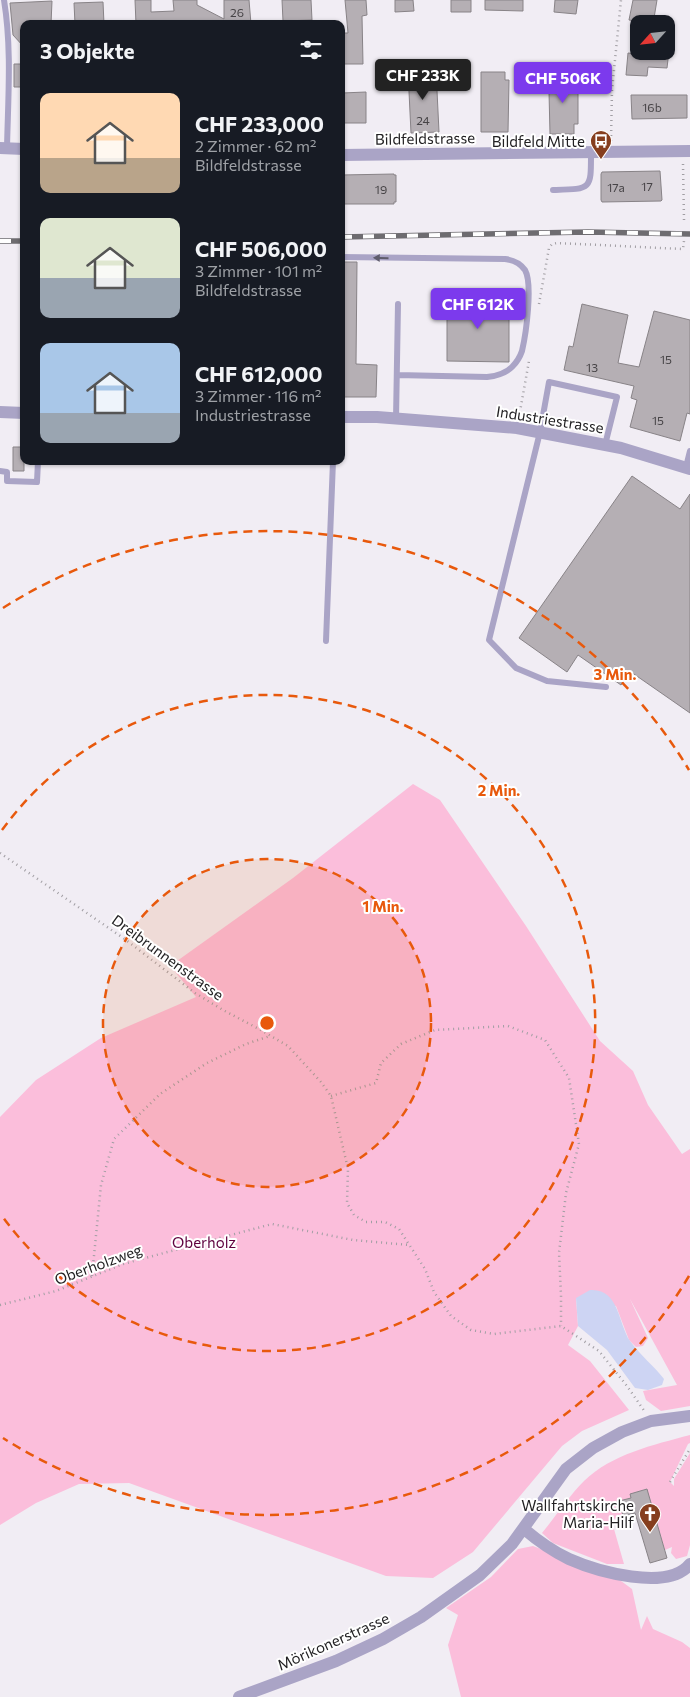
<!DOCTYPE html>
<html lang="de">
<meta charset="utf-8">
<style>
body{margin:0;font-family:Commissioner,sans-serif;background:#20242c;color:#f1f3f6;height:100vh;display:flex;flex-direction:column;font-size:19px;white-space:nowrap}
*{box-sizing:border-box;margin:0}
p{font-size:16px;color:#9ea1a6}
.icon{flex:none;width:28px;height:28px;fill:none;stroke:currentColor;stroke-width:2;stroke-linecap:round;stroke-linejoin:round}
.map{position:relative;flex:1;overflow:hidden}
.sheet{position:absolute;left:20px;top:20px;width:325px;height:445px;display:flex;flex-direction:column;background:#171b24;border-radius:10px;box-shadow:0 1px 4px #0004}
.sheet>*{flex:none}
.needle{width:32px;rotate:243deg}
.tools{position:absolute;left:630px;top:15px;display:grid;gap:10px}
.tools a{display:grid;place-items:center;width:45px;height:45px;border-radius:10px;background:#171b24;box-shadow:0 1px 4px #0004;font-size:25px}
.price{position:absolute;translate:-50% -42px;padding:0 11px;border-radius:5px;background:#7c3aed;color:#fff;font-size:16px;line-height:32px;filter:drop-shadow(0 1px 2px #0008)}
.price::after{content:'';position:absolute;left:50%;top:30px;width:15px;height:11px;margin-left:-8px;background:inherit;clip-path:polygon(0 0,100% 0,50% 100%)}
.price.current{background:#222;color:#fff}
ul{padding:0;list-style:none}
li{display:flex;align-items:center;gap:15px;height:125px;padding:0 20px}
li span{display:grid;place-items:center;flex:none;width:140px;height:100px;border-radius:10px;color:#555}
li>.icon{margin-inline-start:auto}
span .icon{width:60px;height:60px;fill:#fffc;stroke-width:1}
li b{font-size:21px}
h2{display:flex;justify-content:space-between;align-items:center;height:60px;padding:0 20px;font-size:21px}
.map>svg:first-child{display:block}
</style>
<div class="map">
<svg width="690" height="1697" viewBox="0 0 690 1697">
<rect width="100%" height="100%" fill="#f1edf4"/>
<path fill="#fbbedb" d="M 413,784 L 440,800 L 526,926 L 600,1041 L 633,1071 L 648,1105 L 682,1154 L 690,1149 L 690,1406 L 661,1411 L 646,1400 L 643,1391 L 677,1385 L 630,1299 L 648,1338 L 643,1346 L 636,1347 L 629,1340 L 616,1306 L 576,1298 L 578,1326 L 568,1345 L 590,1361 L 629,1410 L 582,1431 L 562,1446 L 473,1552 L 433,1578 L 386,1576 L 129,1483 L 79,1484 L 36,1503 L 0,1525 L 0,1117 L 36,1080 L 101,1038 L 196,997 L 170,966 L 293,878 Z
M 690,1435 L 690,1443 L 688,1444 L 670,1482 L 674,1486 L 674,1479 L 690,1453 L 690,1545 L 687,1556 L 676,1559 L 671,1553 L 672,1547 L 665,1550 L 646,1489 L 631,1494 L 631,1498 L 619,1501 L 623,1516 L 614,1519 L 612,1522 L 624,1564 L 607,1564 L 553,1543 L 542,1533 C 556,1516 569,1496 584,1481 C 612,1454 653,1445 690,1435 Z
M 533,1546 L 617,1578 L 632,1589 L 641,1630 L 647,1616 L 653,1629 L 682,1642 L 690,1648 L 690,1697 L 461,1697 L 448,1645 L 458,1615 L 446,1608 L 491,1577 L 518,1549 Z"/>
<path fill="#cdd4f3" d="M 590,1290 C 619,1288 618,1323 630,1341 C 640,1355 654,1366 664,1379 L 662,1385 L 648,1390 L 635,1388 L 607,1350 L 578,1326 L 576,1298 Z"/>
<path fill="#b5afb4" stroke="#888387" d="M 135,0 L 151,0 L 151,12 L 174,11 L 173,0 L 197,0 L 197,5 L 224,19 L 224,0 L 249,0 L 251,24 L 136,24 Z
M 282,0 L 311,0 L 312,20 L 283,21 Z
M 345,0 L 366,0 L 367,15 L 362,16 L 363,64 L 342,64 L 341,33 L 348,33 Z
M 395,0 L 413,0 L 414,11 L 395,12 Z
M 451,0 L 471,0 L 471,12 L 451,12 Z
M 485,0 L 523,0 L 523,11 L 485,10 Z
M 555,0 L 578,0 L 576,14 L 554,12 Z
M 633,0 L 657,0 L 653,24 L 629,20 Z
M 52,1 L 51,24 L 24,24 L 24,47 L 13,35 L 10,3 Z
M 103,2 L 104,24 L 75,24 L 74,3 Z
M 648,51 L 669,51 L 667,68 L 648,67 L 647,76 L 626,75 L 628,53 L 647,55 Z
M 14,64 L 24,64 L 24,87 L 14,87 Z
M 436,70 L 439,132 L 411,133 L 408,71 Z
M 481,72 L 505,72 L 505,80 L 509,80 L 508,132 L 481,132 Z
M 551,73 L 574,73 L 574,82 L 578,83 L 578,124 L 574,124 L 574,134 L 550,134 L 549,92 L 551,92 Z
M 366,92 L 366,123 L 342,123 L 342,93 Z
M 631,95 L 687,95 L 687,118 L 632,119 Z
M 660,171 L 662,200 L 661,201 L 602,202 L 601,200 L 601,174 L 602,172 Z
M 394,174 L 394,175 L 396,175 L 396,202 L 394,202 L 394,204 L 341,204 L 341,175 Z
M 341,262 L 357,262 L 356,364 L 377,365 L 376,397 L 341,397 Z
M 447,298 L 509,299 L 509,362 L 447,361 Z
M 582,304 L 628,315 L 618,363 L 639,367 L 654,311 L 690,320 L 690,414 L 687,413 L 680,441 L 630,427 L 637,400 L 631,398 L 634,386 L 564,370 L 569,346 L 573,347 Z
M 13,447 L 24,447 L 24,471 L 13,471 Z
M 632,476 L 680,509 L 690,494 L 690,713 L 631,672 L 621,685 L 578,655 L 567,672 L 519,638 Z
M 647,1489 L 667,1558 L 650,1563 L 635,1513 L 623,1516 L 619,1501 L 631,1498 L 630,1494 Z"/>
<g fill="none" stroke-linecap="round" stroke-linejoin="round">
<path stroke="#a19ea3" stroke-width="2.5" stroke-dasharray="1 4" stroke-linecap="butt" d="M 611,141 L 612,90 L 621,0
M 683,164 L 684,220
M 539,304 L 549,248 L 552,244 L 557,243 L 683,249 L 684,241
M 519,417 L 529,361
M 0,853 L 126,940 L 195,993 L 223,1010 L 259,1029 L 288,1046 L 321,1082 L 331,1096 L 348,1169 L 347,1203 L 354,1215 L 366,1222 L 385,1222 L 399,1229 L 425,1269 L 434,1292 L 451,1316 L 471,1330 L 494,1334 L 561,1326 L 599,1351 L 627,1386 L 645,1412
M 331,1096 L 376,1083 L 381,1063 L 401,1044 L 435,1030 L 508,1026 L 545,1040 L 569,1078 L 579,1144 L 566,1193 L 559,1253 L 561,1295 L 561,1326
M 92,1276 L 101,1185 L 114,1139 L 160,1094 L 207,1063 L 246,1044 L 270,1036
M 0,1305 L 56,1291 L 123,1264 L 272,1224 L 353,1240 L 409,1245
M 670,1482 L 690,1449"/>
<path stroke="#aaa4c6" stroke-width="6" d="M 4,0 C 12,49 8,99 7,148
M 553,190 C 592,189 591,190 591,152
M 341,257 L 505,259 C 513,260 520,263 525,270 C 533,284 526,334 522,351 C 520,357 516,363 512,367 C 505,374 496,376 487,377 L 397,375
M 396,419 L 398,304
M 605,445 L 617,397 L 549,382 L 540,432 L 489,640 L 516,668 L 547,681 L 606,687
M 686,467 L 690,451
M 0,471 L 7,472 L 7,481 L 37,482 L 38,461
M 326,641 L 333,461"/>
<path stroke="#aaa4c6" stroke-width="12" d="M 0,148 L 24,149
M 341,155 L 690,151
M 0,412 L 24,413
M 341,417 L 377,417 L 517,428 L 621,448 L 690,469
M 524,1529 C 537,1540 552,1551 569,1559 C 596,1571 668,1592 690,1564
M 239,1697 L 336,1661 L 383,1639 L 421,1617 L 480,1575 L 512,1544 L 566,1469 L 593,1448 L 622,1432 L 651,1421 L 690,1416"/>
<g stroke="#6e6c70" stroke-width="5.5">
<path id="rail" d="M 341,237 L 588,232 L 690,234
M 0,241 L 24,241"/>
</g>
<use href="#rail" stroke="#fff" stroke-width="4" stroke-dasharray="11" stroke-linecap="butt"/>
</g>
<defs><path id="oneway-solid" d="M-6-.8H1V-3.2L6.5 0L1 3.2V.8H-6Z" transform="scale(1.25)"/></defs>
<use fill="#5f5c6c" href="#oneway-solid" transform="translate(381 258) rotate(-179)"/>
<circle cx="267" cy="1023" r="164" fill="#e8590c" fill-opacity=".12"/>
<g fill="none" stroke="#e8590c" stroke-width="2.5" stroke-dasharray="9 6">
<circle cx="267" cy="1023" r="164"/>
<path d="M2 830A328 328 0 1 1 2 1216"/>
<path d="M689 1276A492 492 0 0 1 3 1438M3 608A492 492 0 0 1 689 770"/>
</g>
<defs>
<g id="bus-pin" transform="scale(1.125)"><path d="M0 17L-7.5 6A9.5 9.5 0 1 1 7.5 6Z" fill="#863e1e" stroke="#fff"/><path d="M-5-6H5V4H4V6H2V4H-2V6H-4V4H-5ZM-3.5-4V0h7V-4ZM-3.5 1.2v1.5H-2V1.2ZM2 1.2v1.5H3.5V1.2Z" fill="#fff"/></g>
<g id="church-pin" transform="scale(1.125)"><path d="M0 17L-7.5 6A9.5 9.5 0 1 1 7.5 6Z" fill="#863e1e" stroke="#fff"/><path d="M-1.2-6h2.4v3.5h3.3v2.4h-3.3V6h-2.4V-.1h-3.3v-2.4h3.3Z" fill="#fff"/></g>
</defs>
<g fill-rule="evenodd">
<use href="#bus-pin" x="601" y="141"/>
<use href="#church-pin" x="650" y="1514"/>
</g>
<g text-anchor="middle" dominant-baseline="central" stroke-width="4" stroke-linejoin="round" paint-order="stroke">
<g font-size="12" fill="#474447">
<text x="237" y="12">26</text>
<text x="652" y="107">16b</text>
<text x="423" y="120">24</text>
<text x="647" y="186">17</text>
<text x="616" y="187">17a</text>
<text x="381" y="189">19</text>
<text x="666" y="359">15</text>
<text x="592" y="367">13</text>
<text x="658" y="420">15</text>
</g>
<g font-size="15" fill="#222123" stroke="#fff">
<text transform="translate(425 138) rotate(-1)">Bildfeldstrasse</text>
<text transform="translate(550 419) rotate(9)">Industriestrasse</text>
<text transform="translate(168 957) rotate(36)">Dreibrunnenstrasse</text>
<text transform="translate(98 1264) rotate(-20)">Oberholzweg</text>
<text transform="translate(333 1641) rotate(-24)">Mörikonerstrasse</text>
</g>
<g font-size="15" fill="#222123" stroke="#fff" text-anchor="end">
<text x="585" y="141">Bildfeld Mitte</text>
<text x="634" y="1505">Wallfahrtskirche<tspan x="634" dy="17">Maria-Hilf</tspan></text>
</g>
<g font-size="15" fill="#5f003e" stroke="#fff">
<text x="204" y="1242">Oberholz</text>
</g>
</g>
<circle cx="267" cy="1023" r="8" fill="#e8590c" stroke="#fff" stroke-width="2.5"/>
<g font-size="15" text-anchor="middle" font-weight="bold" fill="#e8590c" stroke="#fff" stroke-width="4" stroke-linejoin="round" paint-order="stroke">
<text x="615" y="680">3 Min.</text>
<text x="499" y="796">2 Min.</text>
<text x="383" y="912">1 Min.</text>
</g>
</svg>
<div class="tools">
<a><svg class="needle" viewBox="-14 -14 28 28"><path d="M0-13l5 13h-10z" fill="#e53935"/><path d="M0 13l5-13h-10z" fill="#9ea1a6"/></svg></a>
</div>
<b class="price current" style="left:423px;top:101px">CHF 233K</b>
<b class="price" style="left:563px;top:104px">CHF 506K</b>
<b class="price" style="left:478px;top:330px">CHF 612K</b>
<section class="sheet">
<h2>3 Objekte<svg class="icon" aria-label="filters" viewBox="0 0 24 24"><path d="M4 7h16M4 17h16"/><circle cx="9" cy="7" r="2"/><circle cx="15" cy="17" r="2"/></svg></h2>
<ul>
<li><span style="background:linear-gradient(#ffd9b3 65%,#b9a48a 0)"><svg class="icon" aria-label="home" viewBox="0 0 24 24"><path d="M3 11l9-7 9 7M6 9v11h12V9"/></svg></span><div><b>CHF 233,000</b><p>2 Zimmer · 62 m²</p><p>Bildfeldstrasse</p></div></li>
<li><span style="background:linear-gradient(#dfe7d0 60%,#9aa5b1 0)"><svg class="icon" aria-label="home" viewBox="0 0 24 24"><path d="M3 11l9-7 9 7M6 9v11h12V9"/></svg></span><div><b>CHF 506,000</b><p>3 Zimmer · 101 m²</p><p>Bildfeldstrasse</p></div></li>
<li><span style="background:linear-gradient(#a9c7e8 70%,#9aa5b1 0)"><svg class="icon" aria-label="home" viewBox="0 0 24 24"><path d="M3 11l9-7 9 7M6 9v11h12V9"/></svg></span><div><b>CHF 612,000</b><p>3 Zimmer · 116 m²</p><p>Industriestrasse</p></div></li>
</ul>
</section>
</div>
